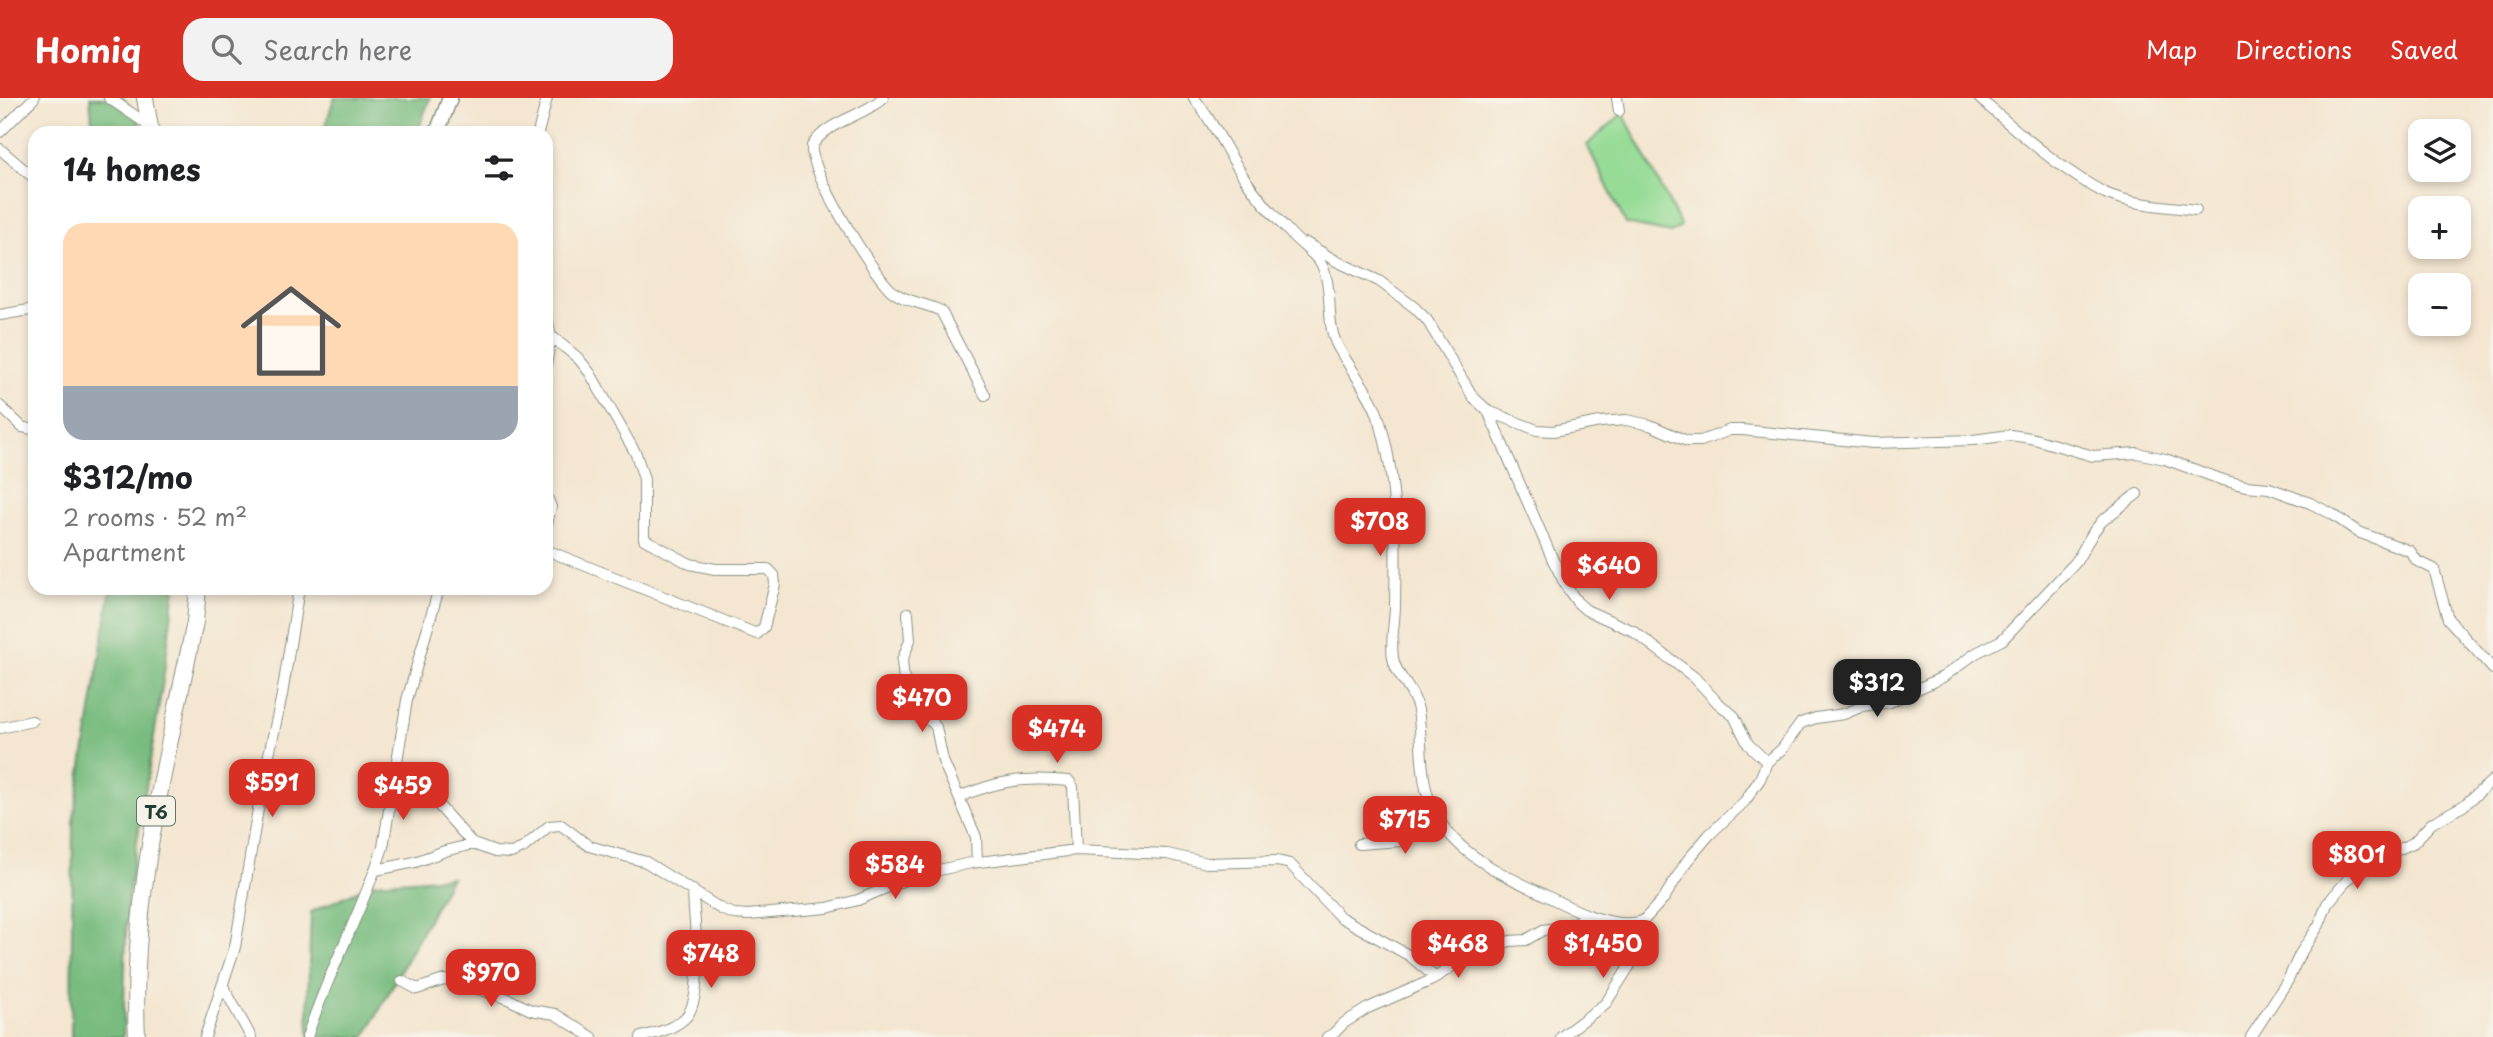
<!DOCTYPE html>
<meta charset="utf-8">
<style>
body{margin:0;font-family:"Playpen Sans",sans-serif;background:#f2f2f2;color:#202124;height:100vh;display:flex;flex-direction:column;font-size:26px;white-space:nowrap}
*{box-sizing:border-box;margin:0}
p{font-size:23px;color:#757577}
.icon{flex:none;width:38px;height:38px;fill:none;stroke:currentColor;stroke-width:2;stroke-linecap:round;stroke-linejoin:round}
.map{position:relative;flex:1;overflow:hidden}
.drawer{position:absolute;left:28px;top:28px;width:525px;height:469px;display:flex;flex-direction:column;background:#fff;border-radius:21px;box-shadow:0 4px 10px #0003}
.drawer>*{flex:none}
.buttons{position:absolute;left:2408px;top:21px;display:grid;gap:14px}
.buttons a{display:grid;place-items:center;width:63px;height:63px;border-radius:14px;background:#fff;box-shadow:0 4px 10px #0003;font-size:35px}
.price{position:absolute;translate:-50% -60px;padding:0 16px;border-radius:14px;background:#d93025;color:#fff;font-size:23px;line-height:46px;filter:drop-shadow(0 2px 4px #0008)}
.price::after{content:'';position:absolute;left:50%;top:42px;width:21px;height:16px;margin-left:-10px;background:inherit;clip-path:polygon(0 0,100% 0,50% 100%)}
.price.on{background:#222;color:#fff}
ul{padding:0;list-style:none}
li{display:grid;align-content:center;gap:14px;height:371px;padding:0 35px}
li span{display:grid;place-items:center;height:217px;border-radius:21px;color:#555}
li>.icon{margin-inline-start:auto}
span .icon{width:126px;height:126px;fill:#fffc;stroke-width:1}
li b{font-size:30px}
h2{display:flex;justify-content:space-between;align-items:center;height:84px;padding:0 35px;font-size:30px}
header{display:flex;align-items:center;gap:42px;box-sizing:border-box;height:98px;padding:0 35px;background:#d93025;color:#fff}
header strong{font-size:33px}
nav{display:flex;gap:38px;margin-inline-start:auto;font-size:24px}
.search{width:490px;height:63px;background:#f2f2f2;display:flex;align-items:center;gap:18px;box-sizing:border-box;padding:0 24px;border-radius:21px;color:#757577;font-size:26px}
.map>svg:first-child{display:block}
</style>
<header>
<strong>Homiq</strong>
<div class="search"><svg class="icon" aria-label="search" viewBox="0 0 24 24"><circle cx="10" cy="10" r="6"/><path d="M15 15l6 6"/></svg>Search here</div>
<nav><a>Map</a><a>Directions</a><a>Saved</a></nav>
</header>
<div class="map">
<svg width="2493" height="939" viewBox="0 0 2493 939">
<rect width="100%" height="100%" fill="#f7f3e8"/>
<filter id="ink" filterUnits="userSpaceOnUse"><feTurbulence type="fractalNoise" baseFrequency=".0143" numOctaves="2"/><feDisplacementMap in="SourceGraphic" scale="14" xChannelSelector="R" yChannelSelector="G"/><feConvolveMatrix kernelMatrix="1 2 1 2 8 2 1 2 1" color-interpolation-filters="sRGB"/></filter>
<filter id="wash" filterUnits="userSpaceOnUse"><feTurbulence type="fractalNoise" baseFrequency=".00686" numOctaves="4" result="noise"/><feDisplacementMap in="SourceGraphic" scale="28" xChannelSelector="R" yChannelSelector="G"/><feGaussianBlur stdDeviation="1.57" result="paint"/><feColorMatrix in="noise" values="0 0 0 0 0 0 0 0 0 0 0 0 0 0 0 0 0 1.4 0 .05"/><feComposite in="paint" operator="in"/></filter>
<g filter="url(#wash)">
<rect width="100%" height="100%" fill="#f4e6d0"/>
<path fill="#96dc96" stroke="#5a8c65" stroke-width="2" d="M 1623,15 L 1681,128 L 1671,135 L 1626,126 L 1587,47 Z"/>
<path fill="#78bc7f" stroke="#4c7c5a" stroke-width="2" d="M 90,0 L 123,0 L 139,22 L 141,35 L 93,35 Z
M 334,0 L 430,0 L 417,35 L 323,35 Z
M 111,490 L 175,490 L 163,583 L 127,806 L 123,939 L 71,939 L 73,724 Z
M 451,779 L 365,939 L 309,939 L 308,896 L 311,814 L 374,785 Z"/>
</g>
<g filter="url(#ink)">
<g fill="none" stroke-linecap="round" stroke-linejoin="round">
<g stroke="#8a9282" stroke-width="12">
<path id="minor" d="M 109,0 L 150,28
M 883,0 C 861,20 828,22 812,48 C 808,70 873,177 892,193 C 905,204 926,205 941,213 L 985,297
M 1194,0 C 1214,25 1227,54 1245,81 C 1259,101 1276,120 1292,137 C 1302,148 1319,158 1324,172 C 1333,195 1326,222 1336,245 C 1348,269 1371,295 1378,318 C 1398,379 1396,444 1395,507 C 1395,524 1390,543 1393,560 C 1395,577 1414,591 1418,612 C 1422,638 1420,665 1426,691 C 1440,748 1491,771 1539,794 C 1567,808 1611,833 1643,823 L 1664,800 L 1687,763 L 1709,737 L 1745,703 L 1760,681 L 1767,664 L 1782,651 L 1801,625 L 1816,620 L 1844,616 L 1863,608 L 1890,604 L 1943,579 L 1976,555 L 2002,542 L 2076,464 L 2094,433 L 2102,423 L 2137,396
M 1617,0 L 1619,13
M 1979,0 C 2015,31 2063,74 2105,95 C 2132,107 2167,108 2196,112
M 0,34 L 34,0
M 538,35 L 547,0
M 0,51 L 35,81
M 1306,145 L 1336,163 L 1379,183 L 1414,209 L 1427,222 L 1473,299 L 1488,313 L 1537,332 L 1553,333 L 1600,324 L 1626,322 L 1650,327 L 1687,343 L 1701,343 L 1730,332 L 1742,332 L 1873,345 L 1973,342 L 2010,337 L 2031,340 L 2093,358 L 2137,355 L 2165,361 L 2223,382 L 2246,388 L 2269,390 L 2310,405 L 2332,416 L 2358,434 L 2410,453 L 2417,463 L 2434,471 L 2448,521 L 2493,571
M 546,216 L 551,238 L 546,268
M 0,217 L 35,211
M 0,308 L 22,329 L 35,332
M 1488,313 L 1552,460 L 1566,488 L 1577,504 L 1586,512 L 1633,533 L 1694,579 L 1718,605 L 1734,618 L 1748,646 L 1767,664
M 546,396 L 551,409 L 546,430
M 546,452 L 757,536 L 764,529 L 775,486 L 774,477 L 768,471 L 715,471 L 690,466 L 644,441 L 644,381 L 636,356 L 590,275 L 578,260 L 551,238
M 908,515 L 910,542 L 902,563 L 906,602 L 910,610 L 933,625 L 936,629 L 943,663 L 976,739 L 977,764
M 0,630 L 32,623
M 396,673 L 432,700 L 473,746 L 495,754 L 511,755 L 523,750 L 549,728 L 561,727 L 589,748 L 646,764 L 721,811 L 734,816 L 748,817 L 827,810 L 858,802 L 916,777 L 971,765 L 1076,752 L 1167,756 L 1207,765 L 1277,763 L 1290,766 L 1340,819 L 1410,858 L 1436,880
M 959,699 C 1000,682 1024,679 1069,683 L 1073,689 L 1076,752
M 1359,746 L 1400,743 L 1442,727
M 376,772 L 415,764 L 445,753 L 473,746
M 402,883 L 417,891 L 444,882 L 455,883 L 508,901 L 531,912 L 555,916 L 592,939
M 223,888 L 251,939
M 205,939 L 235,849 L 261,693 L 282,597 L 299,490
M 307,939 C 328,874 362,814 383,749 L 407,602 L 439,490
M 641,939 C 657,935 673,931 685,920 C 706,900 693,820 693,792
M 1327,939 L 1333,936 L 1344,925 L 1368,910 L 1432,882 L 1473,854 L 1510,843 L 1526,842 L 1543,832 L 1563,829 L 1588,819
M 1561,939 L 1606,905 L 1642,848 L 1643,823
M 2251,939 L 2288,882 L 2300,856 L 2319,827 L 2327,806 L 2348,781 L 2379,760 L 2413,745 L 2432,725 L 2463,708 L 2493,682"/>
</g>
<g stroke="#8a9282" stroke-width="17">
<path id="secondary" d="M 437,35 L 450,0"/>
</g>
<g stroke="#8a9282" stroke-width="18">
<path id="trunk" d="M 145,0 L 151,35
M 137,939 C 130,799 167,660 195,524 L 198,490"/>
</g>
<use href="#minor" stroke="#fff" stroke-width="10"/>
<use href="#secondary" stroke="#fff" stroke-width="14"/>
<use href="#trunk" stroke="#fff" stroke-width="16"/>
</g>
</g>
<g text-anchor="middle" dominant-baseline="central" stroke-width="5" stroke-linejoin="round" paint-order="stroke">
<rect fill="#f7f3e8" stroke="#60746a" stroke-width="2" x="137" y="698.5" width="38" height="29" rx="5"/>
<g font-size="18" font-weight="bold" fill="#1f3d34">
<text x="156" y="713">T6</text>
</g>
</g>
</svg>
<div class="buttons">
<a><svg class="icon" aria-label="layers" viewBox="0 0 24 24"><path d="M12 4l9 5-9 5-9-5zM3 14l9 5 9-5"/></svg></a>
<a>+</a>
<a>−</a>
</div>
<b class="price" style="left:1380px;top:460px">$708</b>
<b class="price" style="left:1609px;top:504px">$640</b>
<b class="price on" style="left:1877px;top:621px">$312</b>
<b class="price" style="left:922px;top:636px">$470</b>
<b class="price" style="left:1057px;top:667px">$474</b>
<b class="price" style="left:272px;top:721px">$591</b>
<b class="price" style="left:403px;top:724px">$459</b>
<b class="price" style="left:1405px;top:758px">$715</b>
<b class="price" style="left:2357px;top:793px">$801</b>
<b class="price" style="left:895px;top:803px">$584</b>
<b class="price" style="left:1458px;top:882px">$468</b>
<b class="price" style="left:1603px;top:882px">$1,450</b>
<b class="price" style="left:711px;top:892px">$748</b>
<b class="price" style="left:491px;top:911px">$970</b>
<section class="drawer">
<h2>14 homes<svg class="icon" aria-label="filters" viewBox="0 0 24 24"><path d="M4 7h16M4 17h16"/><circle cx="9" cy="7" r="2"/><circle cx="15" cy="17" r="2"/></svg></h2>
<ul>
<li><span style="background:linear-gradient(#ffd9b3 75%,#9aa5b1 0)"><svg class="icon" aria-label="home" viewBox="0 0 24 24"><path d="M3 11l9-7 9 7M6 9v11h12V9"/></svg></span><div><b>$312/mo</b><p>2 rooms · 52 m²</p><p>Apartment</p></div></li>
</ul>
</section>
</div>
